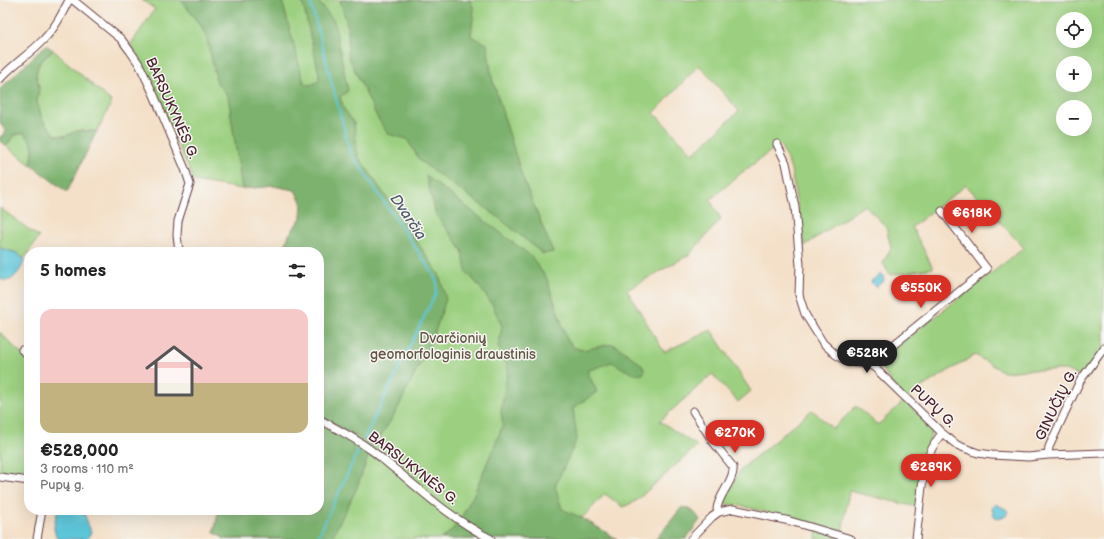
<!DOCTYPE html>
<meta charset="utf-8">
<style>
body{margin:0;font-family:"Balsamiq Sans",sans-serif;background:#f2f2f2;color:#222;height:100vh;display:flex;flex-direction:column;font-size:15px;white-space:nowrap}
*{box-sizing:border-box;margin:0}
p{font-size:13px;color:#767676}
.icon{flex:none;width:22px;height:22px;fill:none;stroke:currentColor;stroke-width:2;stroke-linecap:round;stroke-linejoin:round}
.map{position:relative;flex:1;overflow:hidden}
.side{position:absolute;left:24px;top:247px;width:300px;height:268px;display:flex;flex-direction:column;background:#fff;border-radius:16px;box-shadow:0 4px 16px #0002}
.side>*{flex:none}
.fabs{position:absolute;left:1056px;top:12px;display:grid;gap:8px}
.fabs a{display:grid;place-items:center;width:36px;height:36px;border-radius:50%;background:#fff;box-shadow:0 4px 16px #0002;font-size:20px}
.price{position:absolute;translate:-50% -34px;padding:0 9px;border-radius:14px;background:#d93025;color:#fff;font-size:13px;line-height:26px;filter:drop-shadow(0 1px 2px #0008)}
.price::after{content:'';position:absolute;left:50%;top:24px;width:12px;height:9px;margin-left:-6px;background:inherit;clip-path:polygon(0 0,100% 0,50% 100%)}
.price.on{background:#222;color:#fff}
ul{padding:0;list-style:none}
li{display:grid;align-content:center;gap:8px;height:212px;padding:0 16px}
li+li{border-top:1px solid #e0e0e0}
li span{display:grid;place-items:center;height:124px;border-radius:12px;color:#555}
li>.icon{margin-inline-start:auto}
span .icon{width:72px;height:72px;fill:#fffc;stroke-width:1}
li b{font-size:17px}
h2{display:flex;justify-content:space-between;align-items:center;height:48px;padding:0 16px;font-size:17px}
.map>svg:first-child{display:block}
</style>
<div class="map">
<svg width="1104" height="539" viewBox="0 0 1104 539">
<rect width="100%" height="100%" fill="#f6f6f2"/>
<filter id="ink" filterUnits="userSpaceOnUse"><feTurbulence type="fractalNoise" baseFrequency=".025" numOctaves="2"/><feDisplacementMap in="SourceGraphic" scale="8" xChannelSelector="R" yChannelSelector="G"/><feConvolveMatrix kernelMatrix="1 2 1 2 8 2 1 2 1" color-interpolation-filters="sRGB"/></filter>
<filter id="wash" filterUnits="userSpaceOnUse"><feTurbulence type="fractalNoise" baseFrequency=".012" numOctaves="4" result="noise"/><feDisplacementMap in="SourceGraphic" scale="16" xChannelSelector="R" yChannelSelector="G"/><feGaussianBlur stdDeviation="0.9" result="paint"/><feColorMatrix in="noise" values="0 0 0 0 0 0 0 0 0 0 0 0 0 0 0 0 0 1.4 0 .05"/><feComposite in="paint" operator="in"/></filter>
<g filter="url(#wash)">
<rect width="100%" height="100%" fill="#f4e0c8"/>
<path fill="#9cd080" stroke="#737856" fill-rule="evenodd" d="M 142,0 L 1104,0 L 1104,354 L 1087,379 L 1065,370 L 1025,370 L 1004,372 L 975,355 L 915,391 L 905,402 L 930,425 L 932,432 L 922,462 L 917,507 L 849,491 L 841,539 L 816,539 L 817,526 L 743,506 L 722,504 L 741,469 L 812,410 L 833,429 L 856,406 L 878,425 L 904,401 L 888,377 L 879,366 L 879,360 L 1024,248 L 966,185 L 912,227 L 933,268 L 890,275 L 883,263 L 891,248 L 886,227 L 865,205 L 804,246 L 791,169 L 780,144 L 740,174 L 710,200 L 721,219 L 690,254 L 627,290 L 664,352 L 711,330 L 751,391 L 738,402 L 712,374 L 660,421 L 697,446 L 636,501 L 623,507 L 605,494 L 582,518 L 617,539 L 225,539 L 214,532 L 219,510 L 319,510 L 319,252 L 283,251 L 289,235 L 301,218 L 302,203 L 295,190 L 274,186 L 242,189 L 194,181 L 140,58 L 130,45 L 155,9 ZM 1063,19 L 1085,19 L 1085,41 L 1063,41 ZM 1063,63 L 1085,63 L 1085,85 L 1063,85 ZM 699,65 L 739,111 L 693,154 L 654,113 ZM 1063,107 L 1085,107 L 1085,129 L 1063,129 Z
M 53,50 L 112,102 L 97,131 L 77,131 L 65,136 L 55,135 L 42,119 L 37,102 L 39,88 L 36,74 L 39,63 Z
M 24,133 C 35,145 34,149 31,165 L 6,146 L 15,135 Z
M 0,208 L 39,237 L 24,259 L 17,253 L 0,248 Z
M 0,332 L 18,351 L 29,359 L 29,477 L 0,474 Z"/>
<path fill="#7db26e" stroke="#64684c" d="M 181,0 L 282,0 L 304,83 L 309,85 L 315,83 L 319,80 L 319,74 L 302,0 L 317,0 L 334,21 L 348,91 L 340,97 L 344,109 L 354,123 L 358,156 L 439,274 L 446,299 L 434,335 L 396,412 L 374,447 L 355,435 L 319,415 L 319,252 L 283,251 L 289,235 L 301,218 L 302,203 L 295,190 L 274,186 L 242,189 L 228,96 L 217,83 L 207,39 L 201,26 Z
M 340,0 L 470,0 L 474,9 L 471,36 L 487,44 L 492,78 L 523,179 L 553,252 L 543,254 L 498,217 L 420,161 L 407,139 L 388,134 L 377,117 L 348,56 L 348,28 Z
M 46,45 L 53,50 L 39,63 L 36,74 L 39,88 L 37,102 L 42,119 L 55,135 L 65,136 L 77,131 L 97,131 L 67,192 L 31,165 C 34,149 35,145 24,133 L 15,135 L 6,146 L 0,141 L 0,137 L 6,132 L 0,123 L 0,89 Z
M 426,176 L 531,256 L 547,279 L 567,339 L 573,347 L 582,350 L 612,344 L 617,346 L 641,364 L 644,369 L 644,373 C 636,379 620,366 612,362 L 587,371 L 597,392 L 573,408 L 577,439 L 555,486 L 562,509 L 582,518 L 617,539 L 441,539 L 450,532 L 458,523 L 474,494 L 503,425 L 501,411 L 508,370 L 506,362 L 498,347 L 502,326 L 492,304 L 478,285 L 466,271 L 462,250 L 436,215 Z
M 319,423 L 345,436 L 370,452 L 356,490 L 331,539 L 225,539 L 214,532 L 219,510 L 319,510 Z
M 682,507 C 692,509 695,512 700,520 L 686,539 L 656,539 Z"/>
<path fill="#5dc6d9" stroke="#547282" d="M 0,248 L 17,253 L 24,259 C 24,266 16,277 10,280 C 6,281 3,280 0,279 Z
M 881,274 L 883,276 L 884,281 L 875,287 L 871,282 L 871,281 Z
M 995,504 L 1006,509 L 1008,512 L 1006,516 L 998,518 L 994,516 L 992,509 L 993,506 Z
M 58,510 L 83,510 L 91,532 L 87,539 L 58,539 C 51,530 55,520 58,510 Z"/>
<g fill="none" stroke-linecap="round" stroke-linejoin="round">
<path stroke="#5dc6d9" stroke-width="2" d="M 310,0 L 350,152 L 432,272 L 437,283 L 436,293 L 364,439
M 317,539 L 359,449"/>
</g>
</g>
<g filter="url(#ink)">
<g fill="none" stroke-linecap="round" stroke-linejoin="round">
<g stroke="#643c43" stroke-width="9">
<path id="minor" d="M 73,0 L 121,39 L 130,51 L 139,64 L 154,95 L 185,169 L 190,184 L 178,221 L 177,235 L 179,252
M 0,79 C 13,64 30,54 44,39 C 55,28 62,14 69,0
M 777,144 L 786,163 L 795,207 L 800,265 L 799,295 L 805,314 L 823,343 L 835,354 L 847,362 L 867,364 L 874,367 L 942,433 L 957,445 L 967,449 L 978,453 L 992,455 L 1028,457 L 1048,455 L 1104,453
M 22,350 L 29,355
M 871,365 L 876,359 L 987,269 L 942,211
M 693,411 L 714,443 L 733,467 C 735,480 718,495 717,509 L 719,512
M 319,419 C 337,429 355,438 371,450 C 381,457 390,466 400,473 C 428,497 457,522 491,539
M 1048,455 L 1049,447 L 1067,408 L 1080,381 L 1104,348
M 0,477 L 29,481
M 37,539 L 42,510
M 691,539 L 712,517 L 719,512 L 733,509 L 790,521 L 851,539
M 916,539 L 924,469 C 928,455 933,444 942,433"/>
</g>
<use href="#minor" stroke="#fff" stroke-width="7"/>
</g>
</g>
<g text-anchor="middle" dominant-baseline="central" stroke-width="3" stroke-linejoin="round" paint-order="stroke">
<g font-size="14" fill="#4a1f2b" stroke="#f6f6f2">
<text transform="translate(172 108) rotate(66)">BARSUKYNĖS G.</text>
<text transform="translate(1056 405) rotate(-64)">GINUČIŲ G.</text>
<text transform="translate(933 406) rotate(43)">PUPŲ G.</text>
<text transform="translate(413 468) rotate(38)">BARSUKYNĖS G.</text>
</g>
<g font-size="14" fill="#635444" stroke="#f6f6f2">
<text x="453" y="338">Dvarčionių<tspan x="453" dy="16">geomorfologinis draustinis</tspan></text>
</g>
<g font-size="15" font-style="italic" fill="#515968" stroke="#f6f6f2">
<text transform="translate(408 217) rotate(56)">Dvarčia</text>
</g>
</g>
</svg>
<div class="fabs">
<a><svg class="icon" aria-label="locate" viewBox="0 0 24 24"><circle cx="12" cy="12" r="6"/><path d="M12 2v4M12 18v4M2 12h4M18 12h4"/></svg></a>
<a>+</a>
<a>−</a>
</div>
<b class="price" style="left:972px;top:234px">€618K</b>
<b class="price" style="left:921px;top:309px">€550K</b>
<b class="price on" style="left:867px;top:374px">€528K</b>
<b class="price" style="left:735px;top:454px">€270K</b>
<b class="price" style="left:931px;top:488px">€289K</b>
<section class="side">
<h2>5 homes<svg class="icon" aria-label="filters" viewBox="0 0 24 24"><path d="M4 7h16M4 17h16"/><circle cx="9" cy="7" r="2"/><circle cx="15" cy="17" r="2"/></svg></h2>
<ul>
<li><span style="background:linear-gradient(#f6c9c9 60%,#c2b280 0)"><svg class="icon" aria-label="home" viewBox="0 0 24 24"><path d="M3 11l9-7 9 7M6 9v11h12V9"/></svg></span><div><b>€528,000</b><p>3 rooms · 110 m²</p><p>Pupų g.</p></div></li>
</ul>
</section>
</div>
